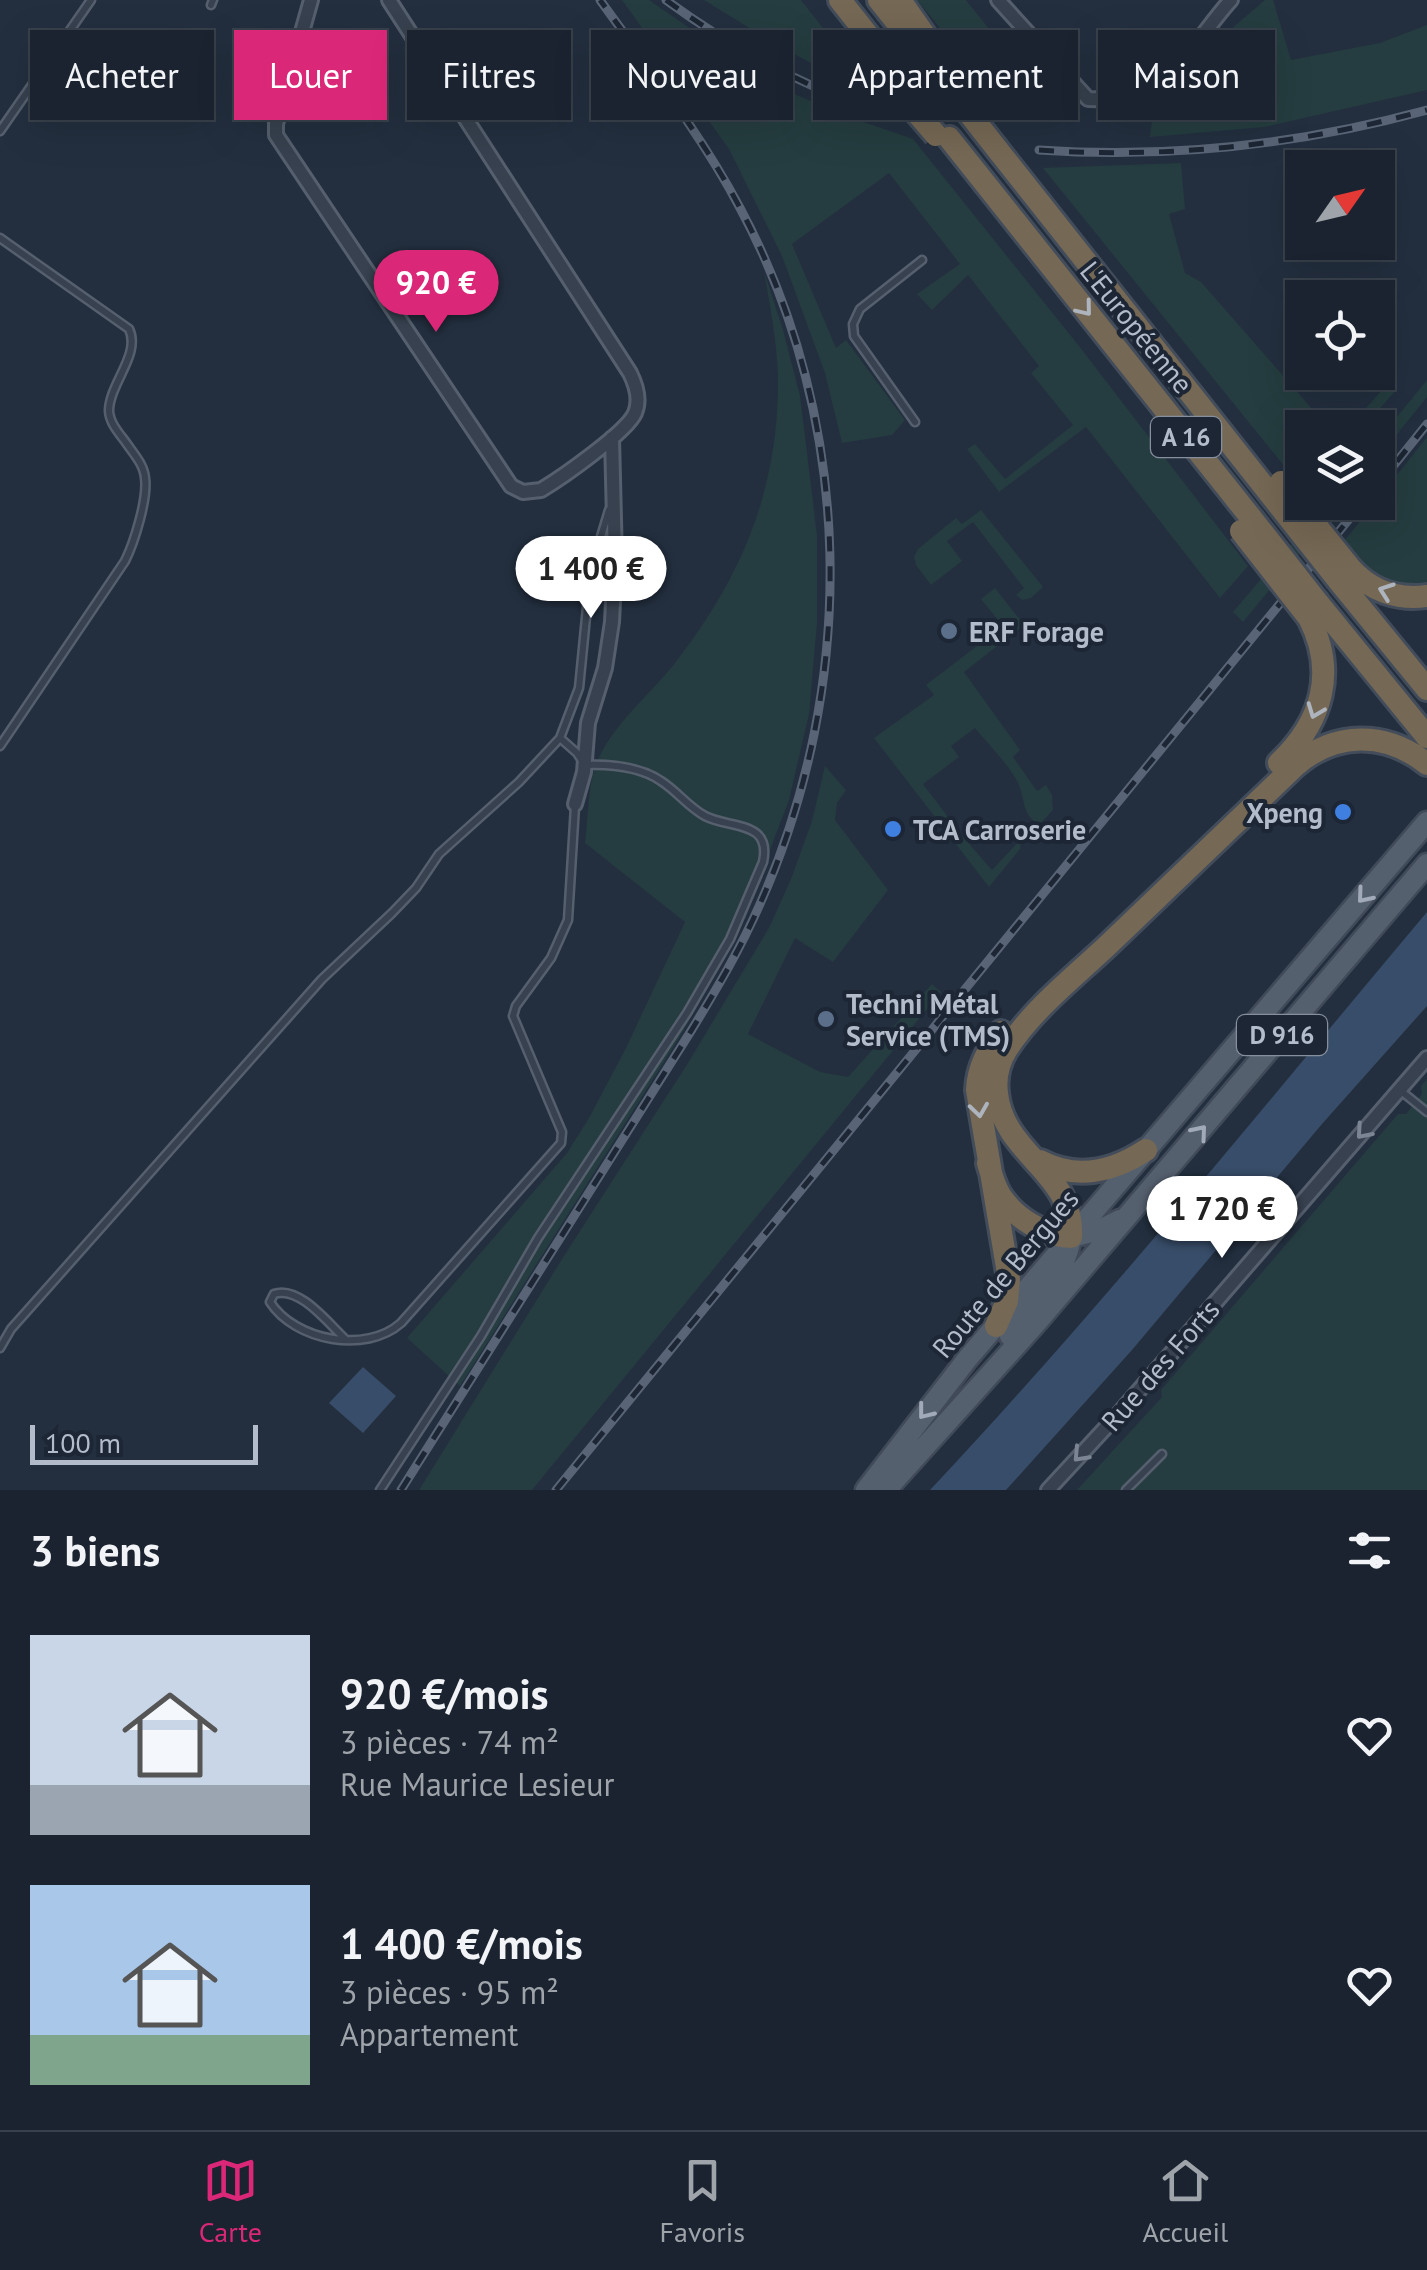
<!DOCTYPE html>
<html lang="fr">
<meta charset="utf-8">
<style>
body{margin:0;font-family:"PT Sans",sans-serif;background:#272f3b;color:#f1f3f6;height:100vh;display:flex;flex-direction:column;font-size:38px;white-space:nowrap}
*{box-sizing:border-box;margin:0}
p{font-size:32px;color:#9fa4aa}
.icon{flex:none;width:55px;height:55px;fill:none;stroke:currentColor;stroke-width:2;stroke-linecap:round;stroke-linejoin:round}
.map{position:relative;height:1490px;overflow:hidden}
.panel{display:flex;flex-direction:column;background:#1a232f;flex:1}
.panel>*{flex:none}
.top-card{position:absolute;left:30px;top:30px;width:1368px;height:90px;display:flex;gap:20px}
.needle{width:65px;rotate:56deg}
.buttons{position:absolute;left:1285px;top:150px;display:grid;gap:20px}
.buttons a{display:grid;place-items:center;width:110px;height:110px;border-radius:0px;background:#1a232f;box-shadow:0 10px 40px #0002,0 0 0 2px #38404b;font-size:50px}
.scale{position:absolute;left:30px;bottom:25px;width:228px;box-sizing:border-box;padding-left:10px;border:5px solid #b3bcca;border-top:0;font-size:28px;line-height:35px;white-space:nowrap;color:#b3bcca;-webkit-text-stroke:8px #1c2634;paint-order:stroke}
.price{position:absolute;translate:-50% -85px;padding:0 22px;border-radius:35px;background:#fff;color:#222;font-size:32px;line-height:65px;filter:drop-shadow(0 2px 5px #0008)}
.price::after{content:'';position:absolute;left:50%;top:60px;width:30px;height:22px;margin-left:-15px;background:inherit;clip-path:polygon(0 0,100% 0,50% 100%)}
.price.selected{background:#db2777;color:#fff}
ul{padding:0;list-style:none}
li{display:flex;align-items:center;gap:30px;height:250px;padding:0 30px}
li span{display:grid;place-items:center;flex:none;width:280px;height:200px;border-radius:0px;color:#555}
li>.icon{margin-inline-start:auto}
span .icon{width:120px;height:120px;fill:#fffc;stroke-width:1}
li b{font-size:42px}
h2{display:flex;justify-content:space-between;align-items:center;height:120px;padding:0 30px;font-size:42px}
.chip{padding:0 35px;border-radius:0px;background:#1a232f;box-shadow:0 10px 40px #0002,0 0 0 2px #38404b;font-size:35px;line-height:90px}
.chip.selected{background:#db2777;color:#fff}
.dock{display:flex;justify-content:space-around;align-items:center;height:140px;border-top:2px solid #38404b;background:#1a232f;font-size:28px;color:#9fa4aa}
.dock a{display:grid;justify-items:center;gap:5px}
.dock .selected{color:#db2777}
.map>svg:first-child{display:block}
</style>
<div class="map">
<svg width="1427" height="1490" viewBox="0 0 1427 1490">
<rect width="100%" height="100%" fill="#232f3f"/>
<path fill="#253d40" d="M 622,0 L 649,0 L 769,83 L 843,115 L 913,139 L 1079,346 L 1248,566 L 1220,598 L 1086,427 L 999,492 L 967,449 L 975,444 L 1005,479 L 1073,425 L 1031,373 L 1039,366 L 968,275 L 932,310 L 917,294 L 960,264 L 889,173 L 792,244 L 836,348 L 846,340 L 905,420 L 892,435 L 842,443 L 825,373 L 782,256 L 729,149 Z
M 704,0 L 801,0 L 866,83 L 861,90 L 772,42 Z
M 917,0 L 966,0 L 1058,116 L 1014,119 Z
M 1265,0 L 1273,0 L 1291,60 L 1380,43 L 1427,25 L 1427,90 L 1264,127 L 1150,137 L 1155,94 Z
M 1181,163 L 1185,209 L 1169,214 L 1185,273 L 1201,282 L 1328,427 L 1302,428 L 1302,488 L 1043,168 Z
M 764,271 L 783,330 L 800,396 L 817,535 L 817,623 L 809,714 L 789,800 L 761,873 L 724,958 L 682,1033 L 460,1386 L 407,1338 L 567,1153 L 589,1118 L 626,1048 L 685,922 L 585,843 C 588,822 588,787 595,768 C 608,727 653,693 678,659 C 744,573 779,486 778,377 C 777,341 770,306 764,271 Z
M 1393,378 L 1396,390 L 1364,427 L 1349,427 Z
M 1427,380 L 1427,397 L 1378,458 L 1378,440 Z
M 1427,437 L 1427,583 C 1409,586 1386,586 1370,574 C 1360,567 1352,551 1345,540 L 1375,503 L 1378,502 L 1378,499 Z
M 1326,503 L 1341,503 L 1243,622 L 1233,612 Z
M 981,510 L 1043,587 L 1031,598 L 1022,600 L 1016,595 L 1024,588 L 973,522 L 947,541 L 962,561 L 931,585 L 916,565 L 914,557 L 918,549 L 956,518 L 962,524 Z
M 995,588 L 1024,625 L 964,672 L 1020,750 L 1013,757 L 1037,791 L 1046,785 L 1052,795 L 1053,810 L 1040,824 C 1023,818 1025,801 1019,785 C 1011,767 988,744 975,728 L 951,746 L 959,757 L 923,784 L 964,838 L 992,870 L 1021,839 L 1020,849 L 989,887 L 874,738 L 934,695 L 926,685 L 1003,626 L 981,599 Z
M 825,766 L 846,790 L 837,803 L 835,820 L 888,890 L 833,962 L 795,938 L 748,1034 L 820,1072 L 848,1077 L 932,984 L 941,992 L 532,1490 L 419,1490 L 562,1259 L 688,1063 L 769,928 L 791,879 L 812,821 Z
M 1427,1079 L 1427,1490 L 1077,1490 L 1162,1397 L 1161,1390 L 1398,1114 L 1406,1114 L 1422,1094 L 1421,1086 Z"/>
<path fill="#384d69" d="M 1427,912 L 1427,1006 L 1322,1124 L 1132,1350 L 1006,1490 L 930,1490 C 1104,1305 1263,1107 1427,912 Z
M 363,1367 L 396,1396 L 363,1433 L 329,1403 Z"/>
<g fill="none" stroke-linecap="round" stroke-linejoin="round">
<g stroke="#555f6d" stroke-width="11">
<path id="lane" d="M 211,5 L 213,0
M 0,131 L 91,0
M 0,238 L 129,329 C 141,354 110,383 109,410 C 109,423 120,434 127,444 C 134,454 144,465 145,478 C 148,499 134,543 125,561 L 0,746
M 915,422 L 854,336 L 853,324 L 860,309 L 922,260
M 1401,1091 L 1427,1112
M 345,1339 C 328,1323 299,1285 274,1294 L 270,1302 C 295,1341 366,1354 401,1323 L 561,1143 L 562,1132 L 513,1016 L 516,1006 L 551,958 L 568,920 L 575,806
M 0,1348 L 11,1329 L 322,979 L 392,913 L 416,888 L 439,854 L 519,782 L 560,738 L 579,688 L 588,597 L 599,543 L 609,510
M 380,1490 L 481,1336 L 538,1238 L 687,1013 L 730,939 L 763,862 C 772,820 730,829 705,816 C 688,807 677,791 661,781 C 639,766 611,764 585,765 L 577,753 L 560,738
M 1126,1490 L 1162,1454"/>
</g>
<g stroke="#555f6d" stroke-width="18">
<path id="street" d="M 311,0 L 276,124 L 276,135 L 511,486 L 523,492 L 541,490 C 561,478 627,432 635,413 C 641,399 636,385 630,373 L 389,0
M 998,0 L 1088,99 C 1104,99 1122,102 1136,97 C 1173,84 1205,28 1231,0
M 575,804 L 584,772 L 588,723 L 605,668 L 612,622 L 615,560 L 612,438
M 1048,1490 L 1122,1410 L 1427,1058"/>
</g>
<g stroke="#404a58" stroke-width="25">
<path id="primary" d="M 1010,1336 C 1033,1304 1065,1278 1071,1237 L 1100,1230 L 1120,1220
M 866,1490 L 968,1358 L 1427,822
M 886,1490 L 1038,1321 L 1427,864"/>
</g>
<g stroke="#424c5a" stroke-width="28">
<path id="highway" d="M 840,0 L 920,101
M 879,0 L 968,112
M 900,0 L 928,40
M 949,138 L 1252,519
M 997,149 L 1270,494
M 1351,569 C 1371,591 1398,600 1427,596
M 1338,580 L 1427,689
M 1318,603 L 1427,737
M 1279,763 C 1322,722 1337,672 1309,618
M 1040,1161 C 1076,1180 1113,1172 1146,1150
M 988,1163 C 991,1174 994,1185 1000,1195 C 1015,1218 1044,1236 1071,1237 C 1075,1172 1003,1155 997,1093 C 995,1077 998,1063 1007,1049 C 1033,1009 1073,978 1108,945 C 1170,885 1233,826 1295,766 C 1335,731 1386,731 1427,764
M 996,1326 L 1007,1301 L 1009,1279 L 977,1090 C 978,1067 988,1050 1001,1032"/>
</g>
<use href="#lane" stroke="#37414f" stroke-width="6"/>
<use href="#street" stroke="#37414f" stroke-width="12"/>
<use href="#primary" stroke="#55606f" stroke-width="20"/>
<use href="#highway" stroke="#756854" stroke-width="22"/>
<g stroke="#596576" stroke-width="9">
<path id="rail" d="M 666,0 C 733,49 805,87 883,114
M 1039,150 C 1172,159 1298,145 1427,110
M 1378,485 L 1427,424
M 401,1490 L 691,1031 C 716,990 741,948 760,904 C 858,684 855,422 740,208 C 701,134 649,68 600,0
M 556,1490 L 1363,502"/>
</g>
<use href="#rail" stroke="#1c2634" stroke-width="5" stroke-dasharray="15" stroke-linecap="butt"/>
<g stroke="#424c5a" stroke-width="28" stroke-linecap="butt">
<path id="highway-bridge" d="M 904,98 L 936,135
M 968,112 L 997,149
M 1281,482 L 1351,569
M 1270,494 L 1338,580
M 1252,519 L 1318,603
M 1241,531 L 1309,618"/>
</g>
<use href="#highway-bridge" stroke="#756854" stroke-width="22"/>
</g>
<defs><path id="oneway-chevron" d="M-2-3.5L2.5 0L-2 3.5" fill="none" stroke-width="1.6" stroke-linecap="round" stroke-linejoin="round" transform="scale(2.5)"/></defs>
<g stroke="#adb4be">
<use href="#oneway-chevron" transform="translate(1085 309) rotate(51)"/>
<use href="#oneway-chevron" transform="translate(1386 591) rotate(-160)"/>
<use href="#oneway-chevron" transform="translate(1315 711) rotate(111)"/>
<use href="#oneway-chevron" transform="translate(979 1110) rotate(82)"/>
</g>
<g stroke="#a0aab8">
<use href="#oneway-chevron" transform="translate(1364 896) rotate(130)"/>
<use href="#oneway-chevron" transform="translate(1200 1132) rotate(-50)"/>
<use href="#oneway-chevron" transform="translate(925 1412) rotate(128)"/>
</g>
<g stroke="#7b8593">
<use href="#oneway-chevron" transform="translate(1363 1132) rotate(131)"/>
<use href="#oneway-chevron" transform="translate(1080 1455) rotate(133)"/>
</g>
<g fill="#5c6f8a" stroke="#1c2634" stroke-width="4">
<circle cx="949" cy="631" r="10"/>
<circle cx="826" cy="1019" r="10"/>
</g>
<g fill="#3f7fe0" stroke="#1c2634" stroke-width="4">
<circle cx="1343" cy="812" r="10"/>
<circle cx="893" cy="829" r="10"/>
</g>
<g text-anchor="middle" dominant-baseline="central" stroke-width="8" stroke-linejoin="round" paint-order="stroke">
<g fill="#1c2634" stroke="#868f9d" stroke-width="2.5">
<rect x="1151" y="417" width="70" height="40" rx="8"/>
<rect x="1237" y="1015" width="90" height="40" rx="8"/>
</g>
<g font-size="25" font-weight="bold" fill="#b3bcca">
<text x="1186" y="437">A 16</text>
<text x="1282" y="1035">D 916</text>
</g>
<g font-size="28" fill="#b3bcca" stroke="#1c2634">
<text transform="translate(1137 327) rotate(51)">L'Européenne</text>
<text transform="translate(1005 1273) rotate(-50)">Route de Bergues</text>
<text transform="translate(1160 1365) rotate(-49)">Rue des Forts</text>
</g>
<g font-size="28" font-weight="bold" fill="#b3bcca" stroke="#1c2634" text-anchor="start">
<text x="969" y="631">ERF Forage</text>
<text x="1323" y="812" text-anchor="end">Xpeng</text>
<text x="913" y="829">TCA Carroserie</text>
<text x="846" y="1003">Techni Métal<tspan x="846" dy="32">Service (TMS)</tspan></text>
</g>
</g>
</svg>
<div class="buttons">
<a><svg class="needle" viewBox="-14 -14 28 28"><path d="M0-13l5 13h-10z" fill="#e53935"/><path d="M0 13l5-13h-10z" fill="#9fa4aa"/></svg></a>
<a><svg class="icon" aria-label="locate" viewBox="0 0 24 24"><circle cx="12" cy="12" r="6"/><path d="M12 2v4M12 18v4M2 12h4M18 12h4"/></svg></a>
<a><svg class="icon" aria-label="layers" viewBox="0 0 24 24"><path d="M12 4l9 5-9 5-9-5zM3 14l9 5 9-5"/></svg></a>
</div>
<div class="scale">100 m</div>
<b class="price selected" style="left:436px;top:335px">920 €</b>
<b class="price" style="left:591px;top:621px">1 400 €</b>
<b class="price" style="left:1222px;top:1261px">1 720 €</b>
<div class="top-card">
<a class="chip">Acheter</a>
<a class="chip selected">Louer</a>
<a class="chip">Filtres</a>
<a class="chip">Nouveau</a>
<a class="chip">Appartement</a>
<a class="chip">Maison</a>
</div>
</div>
<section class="panel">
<h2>3 biens<svg class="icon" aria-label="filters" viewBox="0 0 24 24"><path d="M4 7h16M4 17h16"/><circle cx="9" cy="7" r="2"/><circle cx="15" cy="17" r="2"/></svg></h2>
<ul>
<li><span style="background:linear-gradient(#c9d6e8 75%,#9aa5b1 0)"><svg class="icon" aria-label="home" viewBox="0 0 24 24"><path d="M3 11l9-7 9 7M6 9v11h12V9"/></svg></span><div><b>920 €/mois</b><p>3 pièces · 74 m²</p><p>Rue Maurice Lesieur</p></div><svg class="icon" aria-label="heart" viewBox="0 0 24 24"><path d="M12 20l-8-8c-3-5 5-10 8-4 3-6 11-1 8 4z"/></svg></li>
<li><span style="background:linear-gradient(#a9c7e8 75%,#7fa58c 0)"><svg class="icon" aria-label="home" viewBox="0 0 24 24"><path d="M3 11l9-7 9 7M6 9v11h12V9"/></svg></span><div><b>1 400 €/mois</b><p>3 pièces · 95 m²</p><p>Appartement</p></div><svg class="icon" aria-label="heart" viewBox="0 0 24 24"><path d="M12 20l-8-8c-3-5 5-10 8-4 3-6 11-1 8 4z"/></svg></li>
</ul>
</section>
<nav class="dock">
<a class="selected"><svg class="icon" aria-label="map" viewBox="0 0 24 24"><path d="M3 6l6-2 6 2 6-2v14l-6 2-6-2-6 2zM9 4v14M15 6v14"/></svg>Carte</a>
<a><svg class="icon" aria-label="saved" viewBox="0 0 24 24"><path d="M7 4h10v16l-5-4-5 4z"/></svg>Favoris</a>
<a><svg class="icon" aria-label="home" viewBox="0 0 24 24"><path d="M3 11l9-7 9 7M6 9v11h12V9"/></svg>Accueil</a>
</nav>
